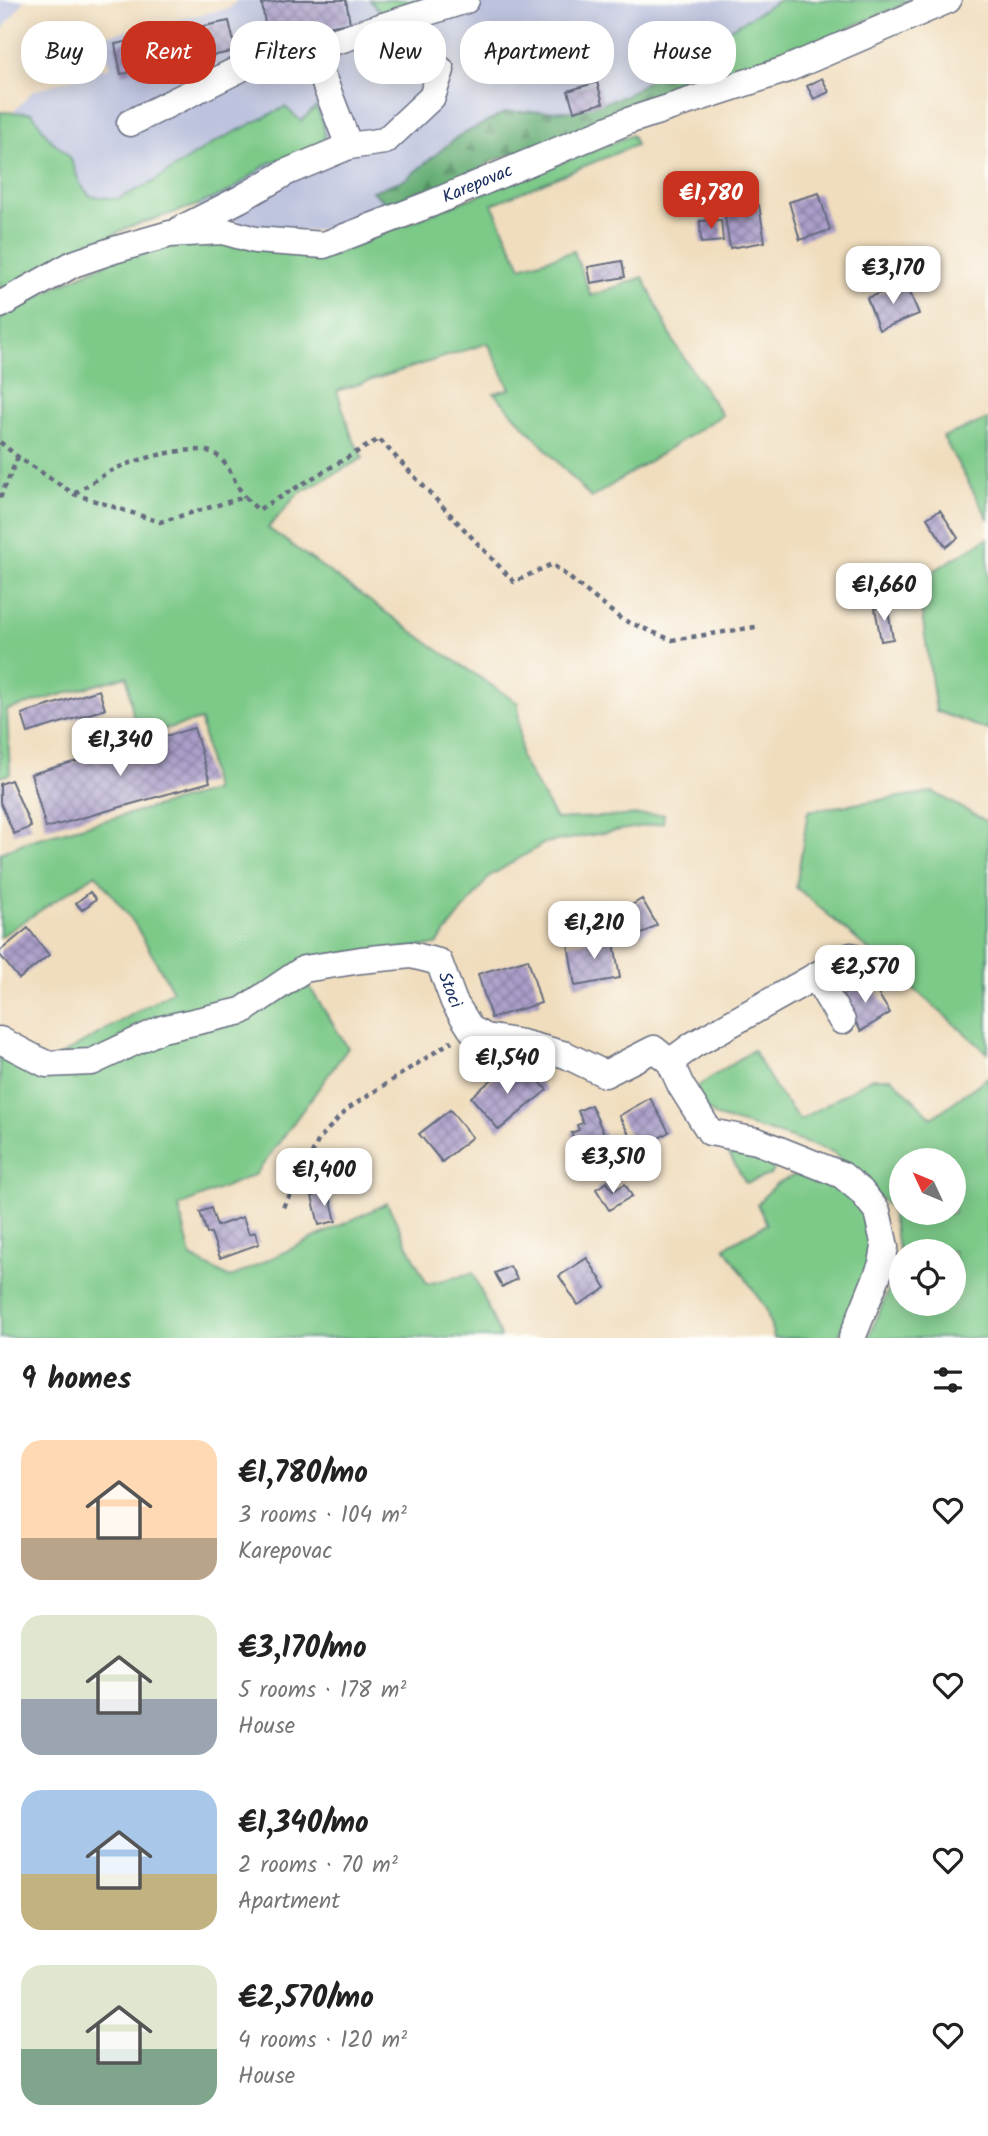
<!DOCTYPE html>
<meta charset="utf-8">
<style>
body{margin:0;font-family:Kalam,sans-serif;background:#f6f6f6;color:#222;height:100vh;display:flex;flex-direction:column;font-size:26px;white-space:nowrap}
*{box-sizing:border-box;margin:0}
p{font-size:23px;color:#767676}
.icon{flex:none;width:38px;height:38px;fill:none;stroke:currentColor;stroke-width:2;stroke-linecap:round;stroke-linejoin:round}
.map{position:relative;height:1338px;overflow:hidden}
.drawer{display:flex;flex-direction:column;background:#fff;flex:1}
.drawer>*{flex:none}
.banner{position:absolute;left:21px;top:21px;width:947px;height:63px;display:flex;gap:14px}
.needle{width:46px;rotate:314deg}
.buttons{position:absolute;left:889px;top:1148px;display:grid;gap:14px}
.buttons a{display:grid;place-items:center;width:77px;height:77px;border-radius:50%;background:#fff;box-shadow:0 4px 18px #0003;font-size:35px}
.price{position:absolute;translate:-50% -60px;padding:0 16px;border-radius:14px;background:#fff;color:#222;font-size:23px;line-height:46px;filter:drop-shadow(0 2px 4px #0008)}
.price::after{content:'';position:absolute;left:50%;top:42px;width:21px;height:16px;margin-left:-10px;background:inherit;clip-path:polygon(0 0,100% 0,50% 100%)}
.price.selected{background:#c8321e;color:#fff}
ul{padding:0;list-style:none}
li{display:flex;align-items:center;gap:21px;height:175px;padding:0 21px}
li span{display:grid;place-items:center;flex:none;width:196px;height:140px;border-radius:21px;color:#555}
li>.icon{margin-inline-start:auto}
span .icon{width:84px;height:84px;fill:#fffc;stroke-width:1}
li b{font-size:30px}
h2{display:flex;justify-content:space-between;align-items:center;height:84px;padding:0 21px;font-size:30px}
.tag{padding:0 24px;border-radius:28px;background:#fff;box-shadow:0 4px 18px #0003;font-size:24px;line-height:63px}
.tag.selected{background:#c8321e;color:#fff}
.map>svg:first-child{display:block}
</style>
<div class="map">
<svg width="988" height="1338" viewBox="0 0 988 1338">
<defs>
<pattern id="forest-firs" width="22" height="20" patternUnits="userSpaceOnUse" patternTransform="scale(1.75)"><rect width="22" height="20" fill="#65ad74"/><path d="M5 1l3.5 6h-7zM16 11l3.5 6h-7z" fill="#528d62"/></pattern>
<pattern id="building-cross-hatch" width="8" height="8" patternUnits="userSpaceOnUse" patternTransform="scale(1.75)"><rect width="8" height="8" fill="#ab9ec9"/><path d="M0 0l8 8M0 8l8-8" fill="none" stroke="#8a81a6"/></pattern>
</defs>
<rect width="100%" height="100%" fill="#fdfcf7"/>
<filter id="ink" filterUnits="userSpaceOnUse"><feTurbulence type="fractalNoise" baseFrequency=".0143" numOctaves="2"/><feDisplacementMap in="SourceGraphic" scale="14" xChannelSelector="R" yChannelSelector="G"/><feConvolveMatrix kernelMatrix="1 2 1 2 8 2 1 2 1" color-interpolation-filters="sRGB"/></filter>
<filter id="wash" filterUnits="userSpaceOnUse"><feTurbulence type="fractalNoise" baseFrequency=".00686" numOctaves="4" result="noise"/><feDisplacementMap in="SourceGraphic" scale="28" xChannelSelector="R" yChannelSelector="G"/><feGaussianBlur stdDeviation="1.57" result="paint"/><feColorMatrix in="noise" values="0 0 0 0 0 0 0 0 0 0 0 0 0 0 0 0 0 1.4 0 .05"/><feComposite in="paint" operator="in"/></filter>
<g filter="url(#wash)">
<rect width="100%" height="100%" fill="#f0ddbd"/>
<path fill="#bdc3de" d="M 0,0 L 25,0 L 0,33 Z
M 237,0 L 370,0 L 383,14 L 437,0 L 780,0 L 686,55 L 626,96 L 574,111 L 506,113 L 457,137 L 406,179 L 373,191 L 394,209 L 341,227 L 305,231 L 253,228 L 195,206 L 230,191 L 269,163 L 317,147 L 302,121 L 285,108 L 213,143 L 153,182 L 118,199 L 90,196 L 80,184 L 70,157 L 49,138 L 32,113 L 13,112 L 33,91 L 110,67 L 103,36 L 230,8 Z"/>
<path fill="#7cc988" stroke="#4c7c73" stroke-width="2" fill-rule="evenodd" d="M 370,0 L 437,0 L 382,14 Z
M 780,0 L 913,0 L 851,27 L 820,45 L 798,46 L 763,68 L 706,84 L 702,45 Z
M 285,107 L 301,121 L 316,107 L 323,122 L 325,138 L 317,147 L 269,163 L 230,191 L 195,206 L 129,227 L 74,254 L 0,295 L 0,112 L 32,113 L 49,138 L 70,157 L 80,184 L 90,196 L 118,199 L 153,182 L 213,143 Z
M 632,135 L 636,145 L 492,204 L 521,267 L 574,251 L 591,296 L 643,277 L 676,346 L 722,415 L 591,498 L 494,393 L 510,389 L 488,343 L 337,391 L 352,437 L 363,458 L 298,494 L 268,528 L 437,649 L 518,703 L 521,758 L 556,819 L 664,814 L 663,823 L 545,843 L 490,876 L 436,945 L 334,955 L 248,997 L 145,1022 L 92,1056 L 60,1056 L 173,991 L 134,923 L 96,874 L 0,937 L 0,853 L 28,841 L 214,791 L 201,720 L 136,736 L 127,676 L 7,710 L 10,774 L 0,777 L 0,319 L 60,285 L 128,253 L 175,245 L 219,242 L 325,258 L 438,211 Z
M 988,419 L 988,518 L 943,437 Z
M 988,538 L 988,730 L 936,711 L 917,581 Z
M 933,792 L 988,822 L 988,1053 L 796,887 L 808,811 Z
M 309,986 L 348,1048 L 256,1174 L 179,1206 L 191,1257 L 230,1278 L 387,1203 L 427,1284 L 473,1273 L 501,1338 L 0,1338 L 0,1049 L 41,1073 L 243,1017 Z
M 753,1050 L 776,1089 L 800,1120 L 872,1078 L 892,1078 L 932,1118 L 988,1077 L 988,1338 L 868,1338 L 901,1261 L 901,1304 L 954,1304 L 954,1251 L 901,1251 L 901,1260 L 890,1208 L 833,1152 L 779,1134 L 717,1117 L 704,1107 L 695,1088 ZM 901,1160 L 954,1160 L 954,1213 L 901,1213 Z
M 735,1145 L 781,1161 L 770,1175 L 746,1183 L 726,1149 Z
M 803,1172 L 843,1189 L 868,1218 L 873,1254 L 838,1338 L 774,1338 L 766,1309 L 725,1247 L 767,1224 L 757,1204 L 777,1183 Z"/>
<path fill="url(#forest-firs)" stroke="#406e69" stroke-width="2" d="M 702,45 L 706,84 L 493,161 L 460,181 L 394,209 L 372,191 L 406,179 L 457,137 L 506,112 L 574,111 L 625,96 Z"/>
<g id="blocks">
<path fill="url(#building-cross-hatch)" d="M 287,0 L 346,0 L 350,23 L 267,37 L 262,4 Z
M 229,21 L 236,51 L 121,74 L 115,44 Z
M 822,78 L 829,92 L 814,99 L 807,86 Z
M 597,82 L 603,103 L 574,111 L 568,91 Z
M 819,193 L 830,230 L 800,240 L 789,202 Z
M 759,205 L 765,242 L 730,248 L 724,211 Z
M 721,220 L 723,241 L 701,243 L 700,221 Z
M 622,261 L 625,277 L 591,283 L 588,267 Z
M 906,283 L 919,314 L 879,330 L 867,298 Z
M 940,510 L 958,538 L 946,547 L 927,518 Z
M 887,605 L 893,639 L 881,641 L 875,608 Z
M 99,690 L 105,709 L 28,733 L 22,714 Z
M 194,728 L 210,782 L 46,828 L 31,774 Z
M 11,780 L 31,827 L 14,834 L 0,802 L 0,784 Z
M 90,892 L 96,899 L 82,910 L 76,903 Z
M 642,899 L 657,925 L 630,941 L 615,915 Z
M 28,928 L 49,955 L 19,979 L 0,955 L 0,951 Z
M 613,937 L 620,978 L 575,986 L 568,944 Z
M 528,959 L 541,1003 L 491,1018 L 478,974 Z
M 869,979 L 890,1013 L 861,1031 L 840,997 Z
M 508,1066 L 517,1076 L 521,1072 L 530,1082 L 536,1077 L 547,1090 L 499,1130 L 471,1097 Z
M 650,1098 L 669,1132 L 638,1150 L 619,1116 Z
M 591,1105 L 605,1136 L 590,1143 L 592,1146 L 580,1151 L 571,1133 L 579,1130 L 577,1125 L 583,1123 L 578,1111 Z
M 450,1110 L 472,1137 L 442,1162 L 419,1134 Z
M 607,1182 L 613,1191 L 625,1184 L 632,1196 L 609,1210 L 596,1189 Z
M 329,1192 L 336,1221 L 319,1225 L 312,1196 Z
M 211,1208 L 217,1226 L 243,1217 L 249,1234 L 255,1232 L 259,1244 L 220,1258 L 211,1233 L 207,1233 L 200,1212 Z
M 587,1258 L 606,1288 L 578,1305 L 559,1276 Z
M 510,1266 L 517,1279 L 502,1287 L 495,1273 Z"/>
</g>
</g>
<g filter="url(#ink)">
<use href="#blocks" fill-opacity="0" stroke="#666c7f" stroke-width="2"/>
<g fill="none" stroke-linecap="round" stroke-linejoin="round">
<g stroke="#666c7f" stroke-width="29">
<g id="minor">
<path d="M 130,123 L 278,50 L 314,55"/>
<path d="M 349,146 L 385,141 L 432,97 L 441,70"/>
<path d="M 181,229 L 240,199 L 287,172 L 349,146 L 314,55 L 320,46 L 466,0"/>
<path id="s1" d="M 0,305 L 73,264 L 114,250 L 170,234 L 223,231 L 255,240 L 324,245 L 430,204 L 628,121 L 785,70 L 948,0"/>
<path d="M 815,976 L 842,1021"/>
<path id="s2" d="M 0,1040 L 46,1064 L 92,1062 L 162,1029 L 242,1011 L 304,969 L 361,960 L 411,955 L 439,962 L 454,1002 L 471,1029 L 486,1037 L 522,1043 L 566,1055 L 605,1074 L 654,1049 L 670,1062 L 681,1086 L 710,1132 L 757,1141 L 842,1175 L 861,1191 L 877,1211 L 885,1247 L 882,1264 L 852,1338"/>
<path d="M 670,1062 L 693,1045 L 851,956"/>
</g>
</g>
<path stroke="#666c7f" stroke-width="4.5" stroke-dasharray="5 5" stroke-linecap="butt" d="M 0,442 L 18,457 L 74,494 L 160,522 L 245,497 L 258,510 L 379,439 L 514,582 L 552,564 L 621,619 L 672,640 L 756,627
M 75,493 C 90,484 106,472 122,466 C 143,458 193,444 213,453 C 229,461 234,484 245,497
M 0,498 L 18,457
M 283,1207 L 304,1171 L 319,1139 L 346,1110 L 452,1041"/>
<use href="#minor" stroke="#fff" stroke-width="26"/>
</g>
</g>
<g text-anchor="middle" dominant-baseline="central" stroke-width="5" stroke-linejoin="round" paint-order="stroke">
<g font-size="18" fill="#1b2f5e" stroke="#fdfcf7">
<text stroke="none"><textPath href="#s1" startOffset="506">Karepovac</textPath></text>
<text stroke="none"><textPath href="#s2" startOffset="499">Stoci</textPath></text>
</g>
</g>
</svg>
<div class="buttons">
<a><svg class="needle" viewBox="-14 -14 28 28"><path d="M0-13l5 13h-10z" fill="#e53935"/><path d="M0 13l5-13h-10z" fill="#767676"/></svg></a>
<a><svg class="icon" aria-label="locate" viewBox="0 0 24 24"><circle cx="12" cy="12" r="6"/><path d="M12 2v4M12 18v4M2 12h4M18 12h4"/></svg></a>
</div>
<b class="price selected" style="left:711px;top:231px">€1,780</b>
<b class="price" style="left:893px;top:306px">€3,170</b>
<b class="price" style="left:884px;top:623px">€1,660</b>
<b class="price" style="left:120px;top:778px">€1,340</b>
<b class="price" style="left:594px;top:961px">€1,210</b>
<b class="price" style="left:865px;top:1005px">€2,570</b>
<b class="price" style="left:507px;top:1096px">€1,540</b>
<b class="price" style="left:613px;top:1195px">€3,510</b>
<b class="price" style="left:324px;top:1208px">€1,400</b>
<div class="banner">
<a class="tag">Buy</a>
<a class="tag selected">Rent</a>
<a class="tag">Filters</a>
<a class="tag">New</a>
<a class="tag">Apartment</a>
<a class="tag">House</a>
</div>
</div>
<section class="drawer">
<h2>9 homes<svg class="icon" aria-label="filters" viewBox="0 0 24 24"><path d="M4 7h16M4 17h16"/><circle cx="9" cy="7" r="2"/><circle cx="15" cy="17" r="2"/></svg></h2>
<ul>
<li><span style="background:linear-gradient(#ffd9b3 70%,#b9a48a 0)"><svg class="icon" aria-label="home" viewBox="0 0 24 24"><path d="M3 11l9-7 9 7M6 9v11h12V9"/></svg></span><div><b>€1,780/mo</b><p>3 rooms · 104 m²</p><p>Karepovac</p></div><svg class="icon" aria-label="heart" viewBox="0 0 24 24"><path d="M12 20l-8-8c-3-5 5-10 8-4 3-6 11-1 8 4z"/></svg></li>
<li><span style="background:linear-gradient(#dfe7d0 60%,#9aa5b1 0)"><svg class="icon" aria-label="home" viewBox="0 0 24 24"><path d="M3 11l9-7 9 7M6 9v11h12V9"/></svg></span><div><b>€3,170/mo</b><p>5 rooms · 178 m²</p><p>House</p></div><svg class="icon" aria-label="heart" viewBox="0 0 24 24"><path d="M12 20l-8-8c-3-5 5-10 8-4 3-6 11-1 8 4z"/></svg></li>
<li><span style="background:linear-gradient(#a9c7e8 60%,#c2b280 0)"><svg class="icon" aria-label="home" viewBox="0 0 24 24"><path d="M3 11l9-7 9 7M6 9v11h12V9"/></svg></span><div><b>€1,340/mo</b><p>2 rooms · 70 m²</p><p>Apartment</p></div><svg class="icon" aria-label="heart" viewBox="0 0 24 24"><path d="M12 20l-8-8c-3-5 5-10 8-4 3-6 11-1 8 4z"/></svg></li>
<li><span style="background:linear-gradient(#dfe7d0 60%,#7fa58c 0)"><svg class="icon" aria-label="home" viewBox="0 0 24 24"><path d="M3 11l9-7 9 7M6 9v11h12V9"/></svg></span><div><b>€2,570/mo</b><p>4 rooms · 120 m²</p><p>House</p></div><svg class="icon" aria-label="heart" viewBox="0 0 24 24"><path d="M12 20l-8-8c-3-5 5-10 8-4 3-6 11-1 8 4z"/></svg></li>
</ul>
</section>
